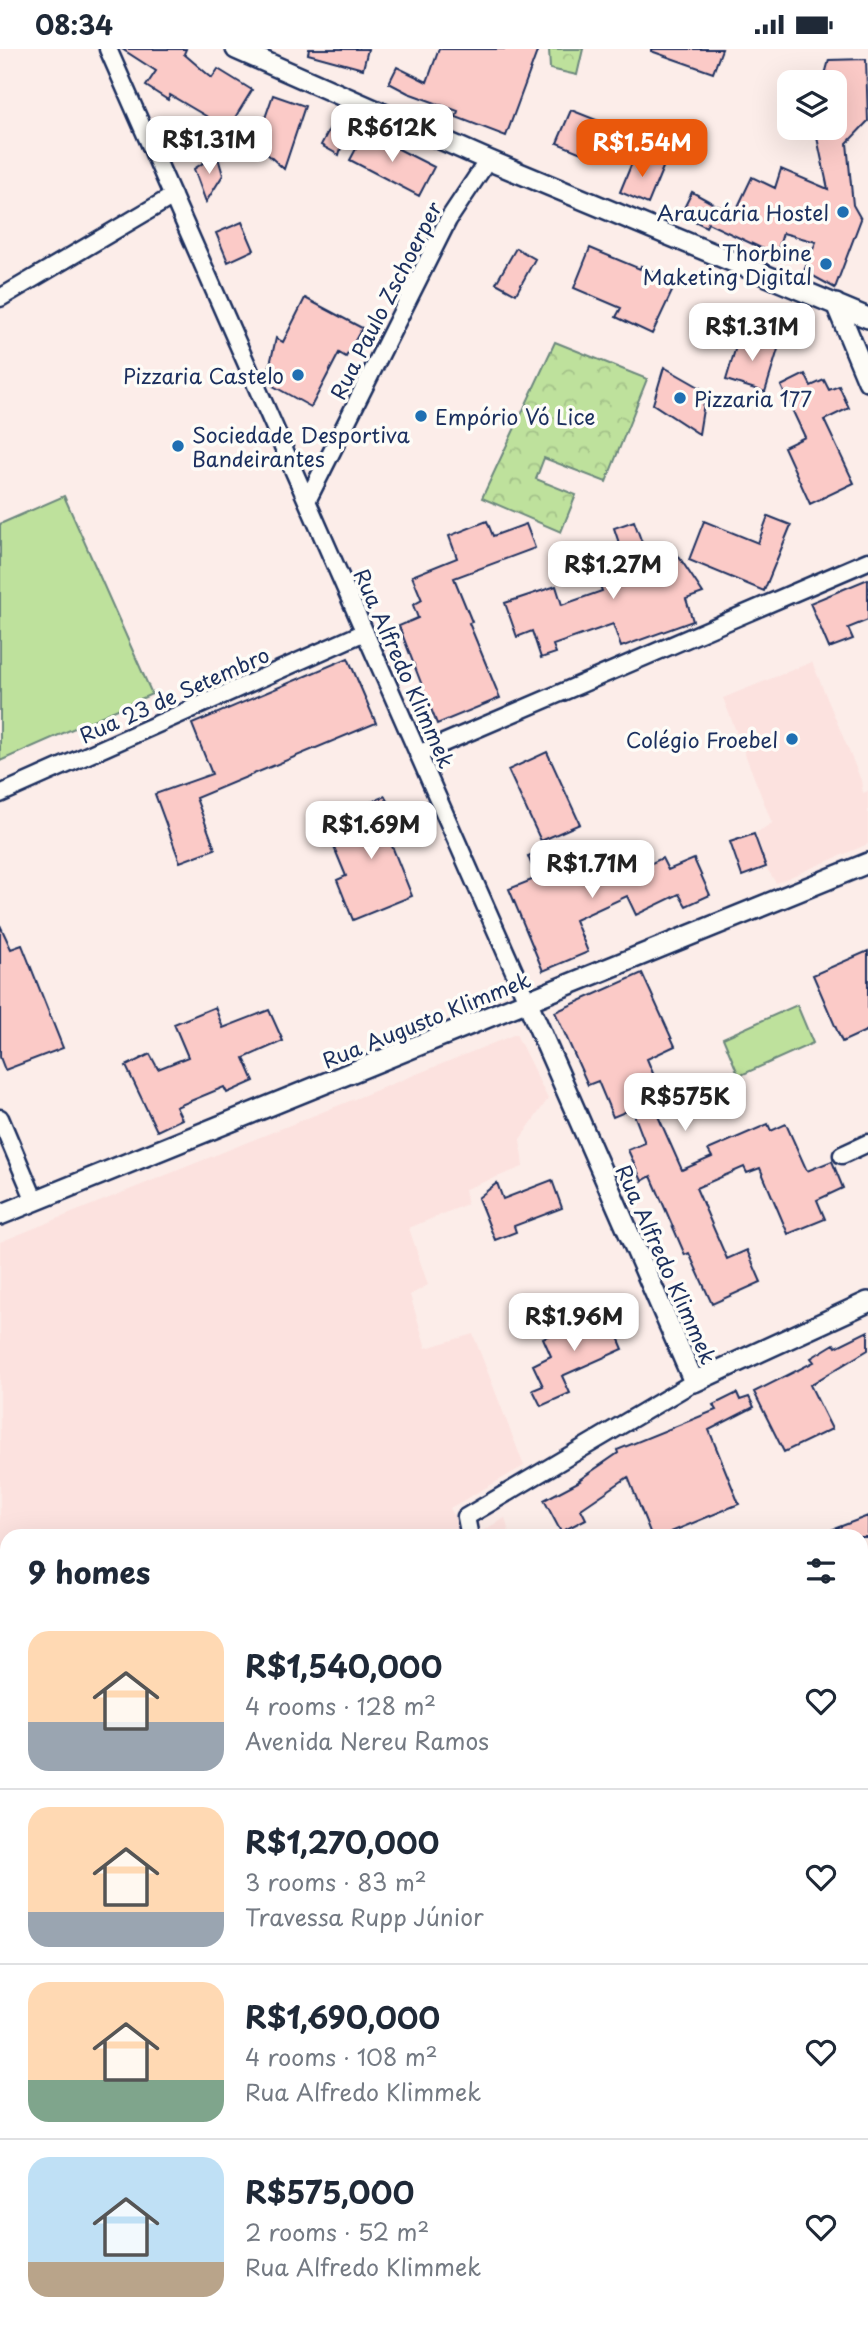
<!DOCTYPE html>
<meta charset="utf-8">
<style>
body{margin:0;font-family:"Playpen Sans",sans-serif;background:#f6f6f7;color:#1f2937;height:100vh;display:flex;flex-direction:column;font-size:26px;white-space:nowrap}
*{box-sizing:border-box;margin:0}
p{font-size:23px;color:#747a83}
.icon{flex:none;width:38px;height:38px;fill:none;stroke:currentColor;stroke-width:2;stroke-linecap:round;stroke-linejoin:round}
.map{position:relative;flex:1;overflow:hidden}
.side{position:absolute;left:0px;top:1480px;width:868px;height:800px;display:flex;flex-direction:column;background:#fff;border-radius:21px 21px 0 0;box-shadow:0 7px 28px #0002}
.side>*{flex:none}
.controls{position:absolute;left:777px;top:21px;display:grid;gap:14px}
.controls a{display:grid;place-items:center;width:70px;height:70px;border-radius:14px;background:#fff;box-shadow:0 7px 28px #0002;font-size:35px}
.price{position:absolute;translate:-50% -60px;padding:0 16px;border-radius:14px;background:#fff;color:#222;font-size:23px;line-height:46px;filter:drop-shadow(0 2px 4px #0008)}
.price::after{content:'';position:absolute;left:50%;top:42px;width:21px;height:16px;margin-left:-10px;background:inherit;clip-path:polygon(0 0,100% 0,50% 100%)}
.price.active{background:#ea580c;color:#fff}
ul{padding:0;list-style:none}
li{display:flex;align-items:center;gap:21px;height:175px;padding:0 28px}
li+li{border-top:2px solid #e0e1e3}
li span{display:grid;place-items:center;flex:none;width:196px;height:140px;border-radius:21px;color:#555}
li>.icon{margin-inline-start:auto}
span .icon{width:84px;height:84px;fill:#fffc;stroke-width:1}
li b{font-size:30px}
h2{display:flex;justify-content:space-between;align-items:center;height:84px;padding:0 28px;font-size:30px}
.status{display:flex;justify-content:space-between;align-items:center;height:49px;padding:0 35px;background:#fff;direction:ltr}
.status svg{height:19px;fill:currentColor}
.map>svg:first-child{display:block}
</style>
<div class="status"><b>08:34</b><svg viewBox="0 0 49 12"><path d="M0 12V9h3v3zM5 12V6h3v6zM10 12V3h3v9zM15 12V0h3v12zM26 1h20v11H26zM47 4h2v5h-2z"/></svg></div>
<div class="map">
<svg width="868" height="2280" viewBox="0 0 868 2280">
<defs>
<pattern id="forest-crowns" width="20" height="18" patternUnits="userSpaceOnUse" patternTransform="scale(1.75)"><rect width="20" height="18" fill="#bee19c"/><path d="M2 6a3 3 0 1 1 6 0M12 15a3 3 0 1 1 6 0" fill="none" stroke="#a3c189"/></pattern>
</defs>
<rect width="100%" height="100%" fill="#fcede9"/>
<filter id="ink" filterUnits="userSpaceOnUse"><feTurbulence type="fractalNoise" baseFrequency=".0143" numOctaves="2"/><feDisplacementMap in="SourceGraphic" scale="14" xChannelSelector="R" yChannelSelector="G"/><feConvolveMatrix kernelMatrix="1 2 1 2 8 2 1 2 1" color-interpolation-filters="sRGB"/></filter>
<g filter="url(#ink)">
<path fill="#fce2df" d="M 812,613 L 861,731 L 863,744 L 868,742 L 868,795 L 776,834 L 766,818 L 756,784 L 772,774 L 723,649 Z
M 516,985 L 548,1050 L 520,1090 L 523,1118 L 465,1140 L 467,1155 L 409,1179 L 428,1236 L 410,1246 L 426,1299 L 473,1285 L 524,1417 L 450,1459 L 464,1487 L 7,1488 L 7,2273 L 33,2273 L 17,2280 L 0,2274 L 0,1193 Z
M 505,1469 L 510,1487 L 485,1487 L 484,1481 Z"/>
<path fill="#bee19c" stroke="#6c887d" stroke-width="2" d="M 64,447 L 152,645 L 0,712 L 0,475 Z
M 797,956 L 813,994 L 739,1027 L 723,989 Z"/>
<path fill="url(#forest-crowns)" stroke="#6c887d" stroke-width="2" d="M 549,0 L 583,0 L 577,26 L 550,20 Z
M 555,293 L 647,330 L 606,433 L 544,409 L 536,430 L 576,446 L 561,483 L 482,449 Z
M 7,2217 L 7,2273 L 33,2273 L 17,2280 L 0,2280 L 0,2220 Z"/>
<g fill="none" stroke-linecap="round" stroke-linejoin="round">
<path stroke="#7393ba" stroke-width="5" d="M 861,1976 L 868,1984"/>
</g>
<path fill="#fbcac7" stroke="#1b2f5e" stroke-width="2" d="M 122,0 L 186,0 L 184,5 L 212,29 L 218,20 L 252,41 L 228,80 L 170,46 L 168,51 L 146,37 L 156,22 Z
M 309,0 L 368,0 L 363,20 L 308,5 Z
M 439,0 L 538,0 L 506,87 L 456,68 L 458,62 L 408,44 L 389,34 L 397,18 L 427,33 Z
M 651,0 L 722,0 L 713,24 L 651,2 Z
M 866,10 L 868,72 L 847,94 L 853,156 L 861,170 L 835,239 L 804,222 L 816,193 L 783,184 L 777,204 L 761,199 L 708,174 L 706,178 L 681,165 L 692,143 L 734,166 L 752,128 L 775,139 L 781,120 L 828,140 L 815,79 L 835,79 L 835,33 L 823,33 L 829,11 Z
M 273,46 L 305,57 L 284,120 L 256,95 Z
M 571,61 L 604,74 L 591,108 L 557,94 Z
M 336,67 L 348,74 L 339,106 L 321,96 Z
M 365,83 L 434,118 L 419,147 L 350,111 Z
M 636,104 L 664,116 L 648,155 L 620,143 Z
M 217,105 L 223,126 L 206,153 L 194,120 Z
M 242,173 L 254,201 L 228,213 L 216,184 Z
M 516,199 L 535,210 L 516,245 L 496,234 Z
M 590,199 L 640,220 L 641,217 L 676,234 L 652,285 L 616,268 L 621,259 L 574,239 Z
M 305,249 L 362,279 L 346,308 L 339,304 L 311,358 L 266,333 L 276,289 L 283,293 Z
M 740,284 L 779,297 L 765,343 L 726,331 Z
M 664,318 L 706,342 L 699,385 L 653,355 Z
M 805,325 L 811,337 L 824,331 L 829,341 L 839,337 L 849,359 L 824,371 L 854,434 L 810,455 L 784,398 L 805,388 L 781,337 Z
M 768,467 L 791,476 L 764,542 L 689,511 L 704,472 L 758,494 Z
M 487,472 L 493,487 L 526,475 L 535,499 L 454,529 L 472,573 L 469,574 L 500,649 L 437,675 L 399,577 L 418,569 L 413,556 L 422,551 L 412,527 L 457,509 L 449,487 Z
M 634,472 L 651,518 L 675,502 L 703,544 L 686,550 L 693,572 L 621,598 L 613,575 L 553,596 L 556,604 L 541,609 L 532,582 L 517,588 L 505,554 L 556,537 L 562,556 L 602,542 L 598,531 L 628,521 L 614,479 Z
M 868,530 L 868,571 L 848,579 L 853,590 L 829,599 L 810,554 Z
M 348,609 L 376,674 L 196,749 L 215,800 L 180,813 L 155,745 L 212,725 L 192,675 Z
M 547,703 L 580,775 L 541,792 L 508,721 Z
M 385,747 L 401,788 L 390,792 L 412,847 L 353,871 L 337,831 L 346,827 L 331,791 L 355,781 L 347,763 Z
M 754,785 L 766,818 L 742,827 L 730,793 Z
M 545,800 L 556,827 L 600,807 L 612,833 L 662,809 L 668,821 L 694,810 L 710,846 L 686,857 L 679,845 L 636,866 L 627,847 L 575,871 L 588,903 L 543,922 L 509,840 L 537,829 L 528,807 Z
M 0,876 L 11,900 L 22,896 L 63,999 L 5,1021 L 0,1008 Z
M 868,902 L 868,981 L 842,993 L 813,926 Z
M 642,924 L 675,997 L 647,1010 L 669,1063 L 658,1067 L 682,1121 L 712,1108 L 708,1101 L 768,1075 L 771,1082 L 786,1075 L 807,1122 L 832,1112 L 843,1139 L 817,1151 L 825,1170 L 788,1185 L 760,1119 L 747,1124 L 744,1118 L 696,1139 L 727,1210 L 747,1201 L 761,1233 L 712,1255 L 689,1204 L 685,1206 L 651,1127 L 642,1132 L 628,1101 L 645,1094 L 632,1060 L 613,1068 L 598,1032 L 588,1036 L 555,963 Z
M 215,958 L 223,979 L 269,961 L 283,992 L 244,1009 L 254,1032 L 227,1044 L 224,1038 L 176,1058 L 182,1070 L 157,1082 L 126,1017 L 150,1005 L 158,1020 L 188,1008 L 174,975 Z
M 552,1131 L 562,1159 L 514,1177 L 516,1183 L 495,1191 L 478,1149 L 497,1134 L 503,1150 Z
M 606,1260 L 623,1300 L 562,1327 L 570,1344 L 541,1357 L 533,1341 L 543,1337 L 533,1316 L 551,1307 L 543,1289 Z
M 868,1282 L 868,1301 L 810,1336 L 832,1380 L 784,1403 L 754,1343 L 814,1313 L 811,1309 L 834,1295 L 836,1298 Z
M 737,1344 L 740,1351 L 749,1348 L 754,1358 L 709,1381 L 739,1455 L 659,1488 L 652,1488 L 628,1428 L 581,1460 L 586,1470 L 561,1483 L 544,1451 L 580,1432 L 579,1431 L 618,1404 L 617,1401 L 716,1361 L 713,1356 Z
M 868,1467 L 868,1488 L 818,1488 L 818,1486 Z"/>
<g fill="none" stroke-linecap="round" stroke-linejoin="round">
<g stroke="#1b2f5e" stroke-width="21">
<path id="minor" d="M 108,0 L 528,954
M 0,249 L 173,147
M 307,452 L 448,171 L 488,111
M 418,705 L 868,512
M 0,745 L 365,583
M 0,1069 L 35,1152
M 842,1106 L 868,1094
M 470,1488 L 466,1468 L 694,1333
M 133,2275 L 141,2273"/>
</g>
<g stroke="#1b2f5e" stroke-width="24">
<path id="tertiary" d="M 236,0 L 488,111 L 868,269
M 836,255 L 868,332
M 528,954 L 694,1333 L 868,1253
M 0,1166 L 868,814
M 827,2273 L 829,2280
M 741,2280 L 757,2273"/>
</g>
<g stroke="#1b2f5e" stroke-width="28">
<path id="secondary" d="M 861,1888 L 868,1876
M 861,2131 L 868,2133"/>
</g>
<use href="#minor" stroke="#fdfcf7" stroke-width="16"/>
<use href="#tertiary" stroke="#fdfcf7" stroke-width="19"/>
<use href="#secondary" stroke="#fdfcf7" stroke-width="23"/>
</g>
</g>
<g fill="#1f6fb2" stroke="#fdfcf7" stroke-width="2.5">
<circle cx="843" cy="163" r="7"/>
<circle cx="826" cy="215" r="7"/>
<circle cx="298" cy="326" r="7"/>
<circle cx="680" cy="349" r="7"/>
<circle cx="421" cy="367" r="7"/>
<circle cx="178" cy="397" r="7"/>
<circle cx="792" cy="690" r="7"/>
</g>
<g text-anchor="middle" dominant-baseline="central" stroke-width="7" stroke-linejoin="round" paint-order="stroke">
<g font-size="21" fill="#1b2f5e" stroke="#fdfcf7" text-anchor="end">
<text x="829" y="163">Araucária Hostel</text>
<text x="812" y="203">Thorbine<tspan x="812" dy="24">Maketing Digital</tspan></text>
<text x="284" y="326">Pizzaria Castelo</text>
<text x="694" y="349" text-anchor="start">Pizzaria 177</text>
<text x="435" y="367" text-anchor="start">Empório Vó Lice</text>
<text x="192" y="385" text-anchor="start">Sociedade Desportiva<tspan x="192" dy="24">Bandeirantes</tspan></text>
<text x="778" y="690">Colégio Froebel</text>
</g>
<g font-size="21" fill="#1b2f5e" stroke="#fdfcf7">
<text transform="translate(385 251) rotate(-63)">Rua Paulo Zschoerper</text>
<text transform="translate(405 619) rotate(66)">Rua Alfredo Klimmek</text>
<text transform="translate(174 645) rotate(-24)">Rua 23 de Setembro</text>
<text transform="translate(426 970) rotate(-22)">Rua Augusto Klimmek</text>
<text transform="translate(667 1215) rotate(66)">Rua Alfredo Klimmek</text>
</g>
</g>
</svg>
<div class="controls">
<a><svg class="icon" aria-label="layers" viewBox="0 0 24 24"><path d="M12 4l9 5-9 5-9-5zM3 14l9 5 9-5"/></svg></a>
</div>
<b class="price" style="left:392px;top:115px">R$612K</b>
<b class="price" style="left:209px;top:127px">R$1.31M</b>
<b class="price active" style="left:642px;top:130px">R$1.54M</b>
<b class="price" style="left:752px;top:314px">R$1.31M</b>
<b class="price" style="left:613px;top:552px">R$1.27M</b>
<b class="price" style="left:371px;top:812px">R$1.69M</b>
<b class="price" style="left:592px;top:851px">R$1.71M</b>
<b class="price" style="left:685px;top:1084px">R$575K</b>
<b class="price" style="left:574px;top:1304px">R$1.96M</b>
<section class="side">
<h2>9 homes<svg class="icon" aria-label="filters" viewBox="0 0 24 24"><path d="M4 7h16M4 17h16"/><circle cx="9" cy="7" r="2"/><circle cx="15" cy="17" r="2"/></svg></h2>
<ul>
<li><span style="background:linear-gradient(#ffd9b3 65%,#9aa5b1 0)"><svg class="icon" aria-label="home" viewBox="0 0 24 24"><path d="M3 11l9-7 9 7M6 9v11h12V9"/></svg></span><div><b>R$1,540,000</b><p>4 rooms · 128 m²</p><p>Avenida Nereu Ramos</p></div><svg class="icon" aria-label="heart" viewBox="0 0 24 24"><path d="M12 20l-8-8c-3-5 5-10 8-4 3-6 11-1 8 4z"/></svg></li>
<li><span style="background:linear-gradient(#ffd9b3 75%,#9aa5b1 0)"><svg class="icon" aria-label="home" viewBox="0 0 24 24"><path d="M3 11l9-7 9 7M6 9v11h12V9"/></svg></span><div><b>R$1,270,000</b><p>3 rooms · 83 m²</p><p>Travessa Rupp Júnior</p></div><svg class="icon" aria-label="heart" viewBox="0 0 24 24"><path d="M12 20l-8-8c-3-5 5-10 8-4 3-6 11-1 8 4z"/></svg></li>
<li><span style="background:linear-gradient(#ffd9b3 70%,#7fa58c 0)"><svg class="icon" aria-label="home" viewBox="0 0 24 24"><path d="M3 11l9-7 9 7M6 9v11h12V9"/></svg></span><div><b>R$1,690,000</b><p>4 rooms · 108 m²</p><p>Rua Alfredo Klimmek</p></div><svg class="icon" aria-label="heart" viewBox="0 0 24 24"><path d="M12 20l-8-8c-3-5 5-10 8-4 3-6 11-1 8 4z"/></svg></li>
<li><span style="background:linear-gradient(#bfe0f5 75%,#b9a48a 0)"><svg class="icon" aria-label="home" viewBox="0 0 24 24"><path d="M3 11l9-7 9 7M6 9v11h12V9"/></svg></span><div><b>R$575,000</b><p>2 rooms · 52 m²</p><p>Rua Alfredo Klimmek</p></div><svg class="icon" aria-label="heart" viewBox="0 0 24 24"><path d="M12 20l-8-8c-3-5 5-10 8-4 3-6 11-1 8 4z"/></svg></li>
</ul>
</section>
</div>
